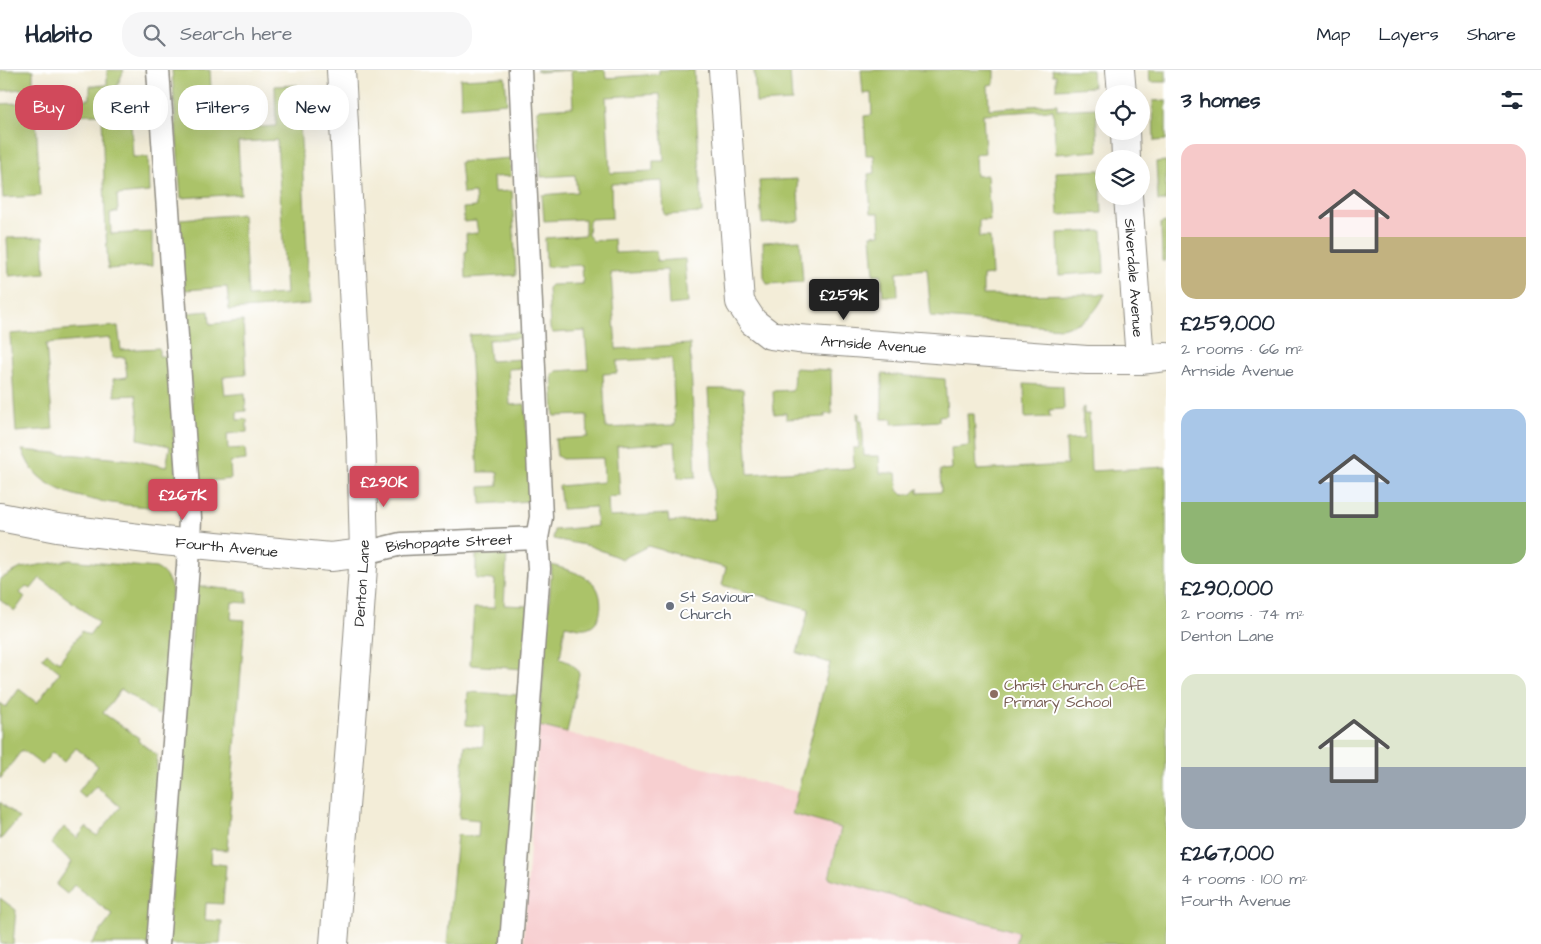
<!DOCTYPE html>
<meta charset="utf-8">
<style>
body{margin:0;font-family:"Architects Daughter",sans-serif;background:#f6f6f7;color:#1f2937;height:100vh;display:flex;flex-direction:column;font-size:19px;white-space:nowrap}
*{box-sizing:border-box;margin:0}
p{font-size:16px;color:#747a83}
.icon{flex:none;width:28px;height:28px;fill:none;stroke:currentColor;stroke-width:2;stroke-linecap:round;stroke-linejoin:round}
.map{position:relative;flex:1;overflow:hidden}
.panel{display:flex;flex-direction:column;background:#fff;width:375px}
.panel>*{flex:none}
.guide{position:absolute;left:15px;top:15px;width:475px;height:45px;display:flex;gap:10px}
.controls{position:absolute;left:1095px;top:15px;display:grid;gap:10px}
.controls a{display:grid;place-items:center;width:55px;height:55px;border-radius:50%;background:#fff;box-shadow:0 5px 20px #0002;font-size:25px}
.price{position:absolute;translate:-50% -42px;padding:0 11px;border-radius:5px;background:#d1495b;color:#fff;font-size:16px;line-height:32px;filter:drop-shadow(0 1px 2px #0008)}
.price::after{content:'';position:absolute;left:50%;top:30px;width:15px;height:11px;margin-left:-8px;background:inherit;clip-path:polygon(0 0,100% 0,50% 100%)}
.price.active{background:#222;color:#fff}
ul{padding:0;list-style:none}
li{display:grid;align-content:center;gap:10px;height:265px;padding:0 15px}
li span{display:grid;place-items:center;height:155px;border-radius:15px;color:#555}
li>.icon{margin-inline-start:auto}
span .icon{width:90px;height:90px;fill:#fffc;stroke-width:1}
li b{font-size:21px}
h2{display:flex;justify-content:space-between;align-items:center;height:60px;padding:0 15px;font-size:21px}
.pill{padding:0 18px;border-radius:20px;background:#fff;box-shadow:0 5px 20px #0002;font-size:18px;line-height:45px}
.pill.active{background:#d1495b;color:#fff}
header{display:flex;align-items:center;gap:30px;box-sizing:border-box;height:70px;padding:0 25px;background:#fff;border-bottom:1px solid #e0e1e3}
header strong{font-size:24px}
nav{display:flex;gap:28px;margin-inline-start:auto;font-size:18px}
.search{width:350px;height:45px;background:#f6f6f7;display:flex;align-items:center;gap:12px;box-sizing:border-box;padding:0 18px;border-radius:20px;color:#747a83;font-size:19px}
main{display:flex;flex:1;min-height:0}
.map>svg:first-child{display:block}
</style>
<header>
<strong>Habito</strong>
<div class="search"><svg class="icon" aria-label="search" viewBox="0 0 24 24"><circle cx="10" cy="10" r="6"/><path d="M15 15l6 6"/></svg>Search here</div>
<nav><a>Map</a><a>Layers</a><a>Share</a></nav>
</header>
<main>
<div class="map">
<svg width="1166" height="874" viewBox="0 0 1166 874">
<rect width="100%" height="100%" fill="#fff"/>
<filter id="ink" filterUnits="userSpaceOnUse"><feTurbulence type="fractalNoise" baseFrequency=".02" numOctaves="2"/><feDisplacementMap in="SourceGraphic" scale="10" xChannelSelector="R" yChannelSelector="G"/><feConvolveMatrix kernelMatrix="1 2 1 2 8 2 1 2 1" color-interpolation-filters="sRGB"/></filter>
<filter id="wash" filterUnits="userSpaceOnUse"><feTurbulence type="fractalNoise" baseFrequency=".0096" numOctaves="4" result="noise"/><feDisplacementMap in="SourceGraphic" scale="20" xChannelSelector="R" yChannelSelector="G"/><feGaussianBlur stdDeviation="1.12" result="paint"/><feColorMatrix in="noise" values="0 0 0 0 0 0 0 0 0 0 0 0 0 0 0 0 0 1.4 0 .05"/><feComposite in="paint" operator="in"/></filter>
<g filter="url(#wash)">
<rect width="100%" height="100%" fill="#f3edd8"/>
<path fill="#f7cfd0" d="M 830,593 L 1166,874 L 523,874 L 539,656 L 798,722 Z"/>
<path fill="#abc369" stroke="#6b774a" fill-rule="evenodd" d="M 0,0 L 33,0 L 33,18 L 0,21 Z
M 107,0 L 124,0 L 112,28 L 130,36 L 133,87 L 148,87 L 149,122 L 117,125 L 118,142 L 110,143 L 111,164 L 152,162 L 152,196 L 108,199 L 105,143 L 102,44 L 36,46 L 40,126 L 3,128 L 0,85 L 0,34 L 90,29 L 90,16 L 107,15 Z
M 172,0 L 210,0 L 211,19 L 227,18 L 230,59 L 276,56 L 275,16 L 298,15 L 310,234 L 229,240 L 227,217 L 185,220 L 180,149 L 243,144 L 248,226 L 286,224 L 277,70 L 238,72 L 241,124 L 181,128 Z
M 536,0 L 605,0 L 606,8 L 659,4 L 659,0 L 694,0 L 702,143 L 664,145 L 662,111 L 611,114 L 612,148 L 591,149 L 589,152 L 588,165 L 593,171 L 614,169 L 615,183 L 656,181 L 657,191 L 685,189 L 688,233 L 669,235 L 667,200 L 611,203 L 616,279 L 690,274 L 696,407 L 678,408 L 675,372 L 617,376 L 620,426 L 608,427 L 609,447 L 668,444 L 669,452 L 715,449 L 708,319 L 743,319 L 748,404 L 854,398 L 853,378 L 859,378 L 857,343 L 859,343 L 859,350 L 862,350 L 864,386 L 879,386 L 880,403 L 896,403 L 898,420 L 903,425 L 912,424 L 918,418 L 918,423 L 941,422 L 940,400 L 952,399 L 951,378 L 969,376 L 967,344 L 974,344 L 977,400 L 1067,395 L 1066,370 L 1084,369 L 1082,338 L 1084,337 L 1084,344 L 1089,344 L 1091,401 L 1166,397 L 1166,874 L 1015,874 L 1018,862 L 829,808 L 841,758 L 792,744 L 830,593 L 797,583 L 809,539 L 722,515 L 726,498 L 648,476 L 622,489 L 590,476 L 553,469 L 554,460 L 597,456 L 595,437 L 562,439 L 559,416 L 604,412 L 603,388 L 562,389 L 557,386 L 555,369 L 588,367 L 587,345 L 554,346 L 552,305 L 556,301 L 588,299 L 585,261 L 553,263 L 550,259 L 548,218 L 551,215 L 583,214 L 582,195 L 546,197 L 545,168 L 585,165 L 585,149 L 544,151 L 542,125 L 577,122 L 575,105 L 541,107 L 537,41 L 540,39 L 573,37 L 571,0 L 539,2 ZM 660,24 L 664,91 L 653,91 L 653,101 L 610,103 L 606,27 ZM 672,288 L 675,355 L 606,358 L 603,304 L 617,303 L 617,291 Z
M 754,0 L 790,0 L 792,31 L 756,33 Z
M 861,0 L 994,0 L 994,14 L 988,15 L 989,39 L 1057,34 L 1057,40 L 1096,38 L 1098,81 L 1056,84 L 1053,40 L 983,44 L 985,83 L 975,84 L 976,106 L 987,105 L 990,150 L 979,150 L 979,167 L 990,167 L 992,205 L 983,206 L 983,225 L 1105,224 C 1093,247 1086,252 1061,258 L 931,247 L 927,199 L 897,202 L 898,226 L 883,226 L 881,204 L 874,205 L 871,165 L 880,164 L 879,143 L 871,143 L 868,104 L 875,103 L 874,85 L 866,85 L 864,46 L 872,45 L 871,23 L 863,24 Z
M 1052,0 L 1092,0 L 1093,17 L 1056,19 L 1056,5 L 1053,5 Z
M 1149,0 L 1166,0 L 1166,12 L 1150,12 Z
M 505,7 L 507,33 L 461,37 L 460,9 Z
M 1166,30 L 1166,70 L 1154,71 L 1153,31 Z
M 510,88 L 511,106 L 493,107 L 494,122 L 512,121 L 516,205 L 466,208 L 465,182 L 467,182 L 466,164 L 478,163 L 476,151 L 464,152 L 463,138 L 476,137 L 475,123 L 463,124 L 460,92 Z
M 1166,91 L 1166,131 L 1158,131 L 1156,92 Z
M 1100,100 L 1102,143 L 1058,145 L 1056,102 Z
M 797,109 L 800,151 L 762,154 L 759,111 Z
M 1166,152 L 1166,191 L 1162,191 L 1161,153 Z
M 1102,161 L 1104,202 L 1059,205 L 1058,163 Z
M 43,167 L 45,203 L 9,206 L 7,168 Z
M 800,170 L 803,212 L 767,214 L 764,207 L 763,172 Z
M 209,241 L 210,254 L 243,251 L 246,305 L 223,307 L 225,325 L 245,323 L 246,341 L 237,342 L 237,350 L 247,349 L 247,362 L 227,364 L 228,379 L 245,378 L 246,390 L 230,392 L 231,409 L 198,412 L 186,243 Z
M 118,256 L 121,280 L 159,278 L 159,286 L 168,286 L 177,413 L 173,436 L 168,438 C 130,436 57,432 33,400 C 28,394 25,386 22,380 L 133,390 L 166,397 L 170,376 L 138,369 L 139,351 L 136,325 L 115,326 L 113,309 L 127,307 L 125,287 L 112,288 L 110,268 L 46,274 L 53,359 L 16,362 L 10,264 Z
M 520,262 L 520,268 L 488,270 L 490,291 L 522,289 L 523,298 L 508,299 L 510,335 L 525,334 L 531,431 L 481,434 L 480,417 L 498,416 L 498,402 L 478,402 L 469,265 Z
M 794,298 L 831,300 L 832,344 L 825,344 L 825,347 L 786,349 L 786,343 L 774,344 L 773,321 L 793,320 Z
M 882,304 L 945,309 L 947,345 L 939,346 L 939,351 L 892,354 L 892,349 L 882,349 Z
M 1024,314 L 1063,316 L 1064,339 L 1049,340 L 1050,347 L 1025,348 Z
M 507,484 L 504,535 L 528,536 L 523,599 L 470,595 L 474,538 L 494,538 L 495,510 L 476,509 L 476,485 Z
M 69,490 L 156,498 C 166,503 168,509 172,519 L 164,640 L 158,645 L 121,619 L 103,643 L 139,668 L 138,671 L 157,685 L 154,801 L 149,874 L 91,874 L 113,845 L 74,815 L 67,824 L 56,815 L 72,792 L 51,774 L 64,757 L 77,768 L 86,757 L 97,766 L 120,737 L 96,716 L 85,728 L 78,722 L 98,696 L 76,678 L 64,692 L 52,682 L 42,695 L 22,680 L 0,709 L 0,633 L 6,637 L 19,619 L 37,633 L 60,602 L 42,588 L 47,583 L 59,592 L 82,561 L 89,565 L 99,552 L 40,508 L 31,519 L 26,516 L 20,523 L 25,527 L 15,541 L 0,530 L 0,509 L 21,498 Z
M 552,495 C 564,499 586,504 594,514 C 603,524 604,549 591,556 C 583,561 573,556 565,555 L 560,589 C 569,592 575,594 579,604 L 567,663 L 539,656 Z
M 196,516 L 247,521 L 247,533 L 232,532 L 231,549 L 245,550 L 227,780 L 211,779 L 210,793 L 226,795 L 223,834 L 206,833 L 205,850 L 222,851 L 220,874 L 167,874 Z
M 468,622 L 522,625 L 504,874 L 447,874 L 457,765 L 478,767 L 479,750 L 459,748 L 465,675 L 483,677 L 484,657 L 466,655 Z
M 0,732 L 19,748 L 0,770 Z
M 0,828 L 16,840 L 13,874 L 0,874 Z"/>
</g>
<g filter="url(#ink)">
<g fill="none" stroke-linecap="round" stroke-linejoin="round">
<g stroke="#8f8c82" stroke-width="25">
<g id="service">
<path id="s1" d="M 364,483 L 401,474 L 537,468"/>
<path d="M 158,874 L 188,496 L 190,448 L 158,0"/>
<path d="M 511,874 L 539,499 L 537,468 L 541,447 L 520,0"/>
</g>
</g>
<g stroke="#8f8c82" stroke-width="30">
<g id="minor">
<path id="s2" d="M 723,0 L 740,232 L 753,252 L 770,265 L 798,269 L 1087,290 L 1140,290 L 1166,287"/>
<path d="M 1120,0 L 1122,24"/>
<path d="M 1125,61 L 1126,89"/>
<path id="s3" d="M 1128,126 L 1140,290"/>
<path id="s4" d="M 0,447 L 57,458 L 163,471 L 331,487 L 364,483"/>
</g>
</g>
<g stroke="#8f8c82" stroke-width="30">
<g id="tertiary">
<path id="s5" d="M 334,874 L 354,625 L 364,483 L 361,366 L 341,0"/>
</g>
</g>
<use href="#service" stroke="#fff" stroke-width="22"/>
<use href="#minor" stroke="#fff" stroke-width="28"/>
<use href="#tertiary" stroke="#fff" stroke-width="28"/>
</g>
</g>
<circle fill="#6b7280" stroke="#fff" stroke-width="2" cx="670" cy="536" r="5"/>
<circle fill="#8d6e63" stroke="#fff" stroke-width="2" cx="994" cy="624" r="5"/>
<g text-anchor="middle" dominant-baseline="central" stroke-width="4" stroke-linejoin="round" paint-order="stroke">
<g font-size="15" fill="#2b2b2b" stroke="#fff">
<text stroke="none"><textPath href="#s3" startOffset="82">Silverdale Avenue</textPath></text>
<text stroke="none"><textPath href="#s2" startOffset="382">Arnside Avenue</textPath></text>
<text stroke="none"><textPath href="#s1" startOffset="86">Bishopgate Street</textPath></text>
<text stroke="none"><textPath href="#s4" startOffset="229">Fourth Avenue</textPath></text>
<text stroke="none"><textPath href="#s5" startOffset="362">Denton Lane</textPath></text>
</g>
<g font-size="15" fill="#5b616d" stroke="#fff" text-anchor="start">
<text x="680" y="527">St Saviour<tspan x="680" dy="17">Church</tspan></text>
</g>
<g font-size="15" fill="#785e54" stroke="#fff" text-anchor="start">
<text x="1004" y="615">Christ Church CofE<tspan x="1004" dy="17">Primary School</tspan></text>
</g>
</g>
</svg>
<div class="controls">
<a><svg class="icon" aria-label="locate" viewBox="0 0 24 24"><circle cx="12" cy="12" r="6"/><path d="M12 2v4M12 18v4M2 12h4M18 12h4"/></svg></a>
<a><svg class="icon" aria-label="layers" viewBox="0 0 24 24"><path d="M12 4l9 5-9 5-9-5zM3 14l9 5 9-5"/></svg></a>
</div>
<b class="price active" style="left:844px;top:251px">£259K</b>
<b class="price" style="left:384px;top:438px">£290K</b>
<b class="price" style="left:183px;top:451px">£267K</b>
<div class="guide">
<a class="pill active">Buy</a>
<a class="pill">Rent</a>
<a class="pill">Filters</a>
<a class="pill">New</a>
</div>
</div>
<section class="panel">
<h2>3 homes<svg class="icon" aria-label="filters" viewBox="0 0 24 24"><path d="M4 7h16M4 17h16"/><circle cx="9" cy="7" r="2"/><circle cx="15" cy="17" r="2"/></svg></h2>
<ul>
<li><span style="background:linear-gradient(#f6c9c9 60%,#c2b280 0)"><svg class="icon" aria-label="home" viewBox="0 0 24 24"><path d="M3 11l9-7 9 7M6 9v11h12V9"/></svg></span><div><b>£259,000</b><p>2 rooms · 66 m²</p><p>Arnside Avenue</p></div></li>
<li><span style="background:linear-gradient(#a9c7e8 60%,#8fb573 0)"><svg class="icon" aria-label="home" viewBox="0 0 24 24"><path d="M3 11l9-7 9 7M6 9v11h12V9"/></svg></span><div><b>£290,000</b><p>2 rooms · 74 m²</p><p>Denton Lane</p></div></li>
<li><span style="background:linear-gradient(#dfe7d0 60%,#9aa5b1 0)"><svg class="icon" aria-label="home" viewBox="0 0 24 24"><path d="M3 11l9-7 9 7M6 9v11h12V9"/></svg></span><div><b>£267,000</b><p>4 rooms · 100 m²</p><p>Fourth Avenue</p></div></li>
</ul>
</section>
</main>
